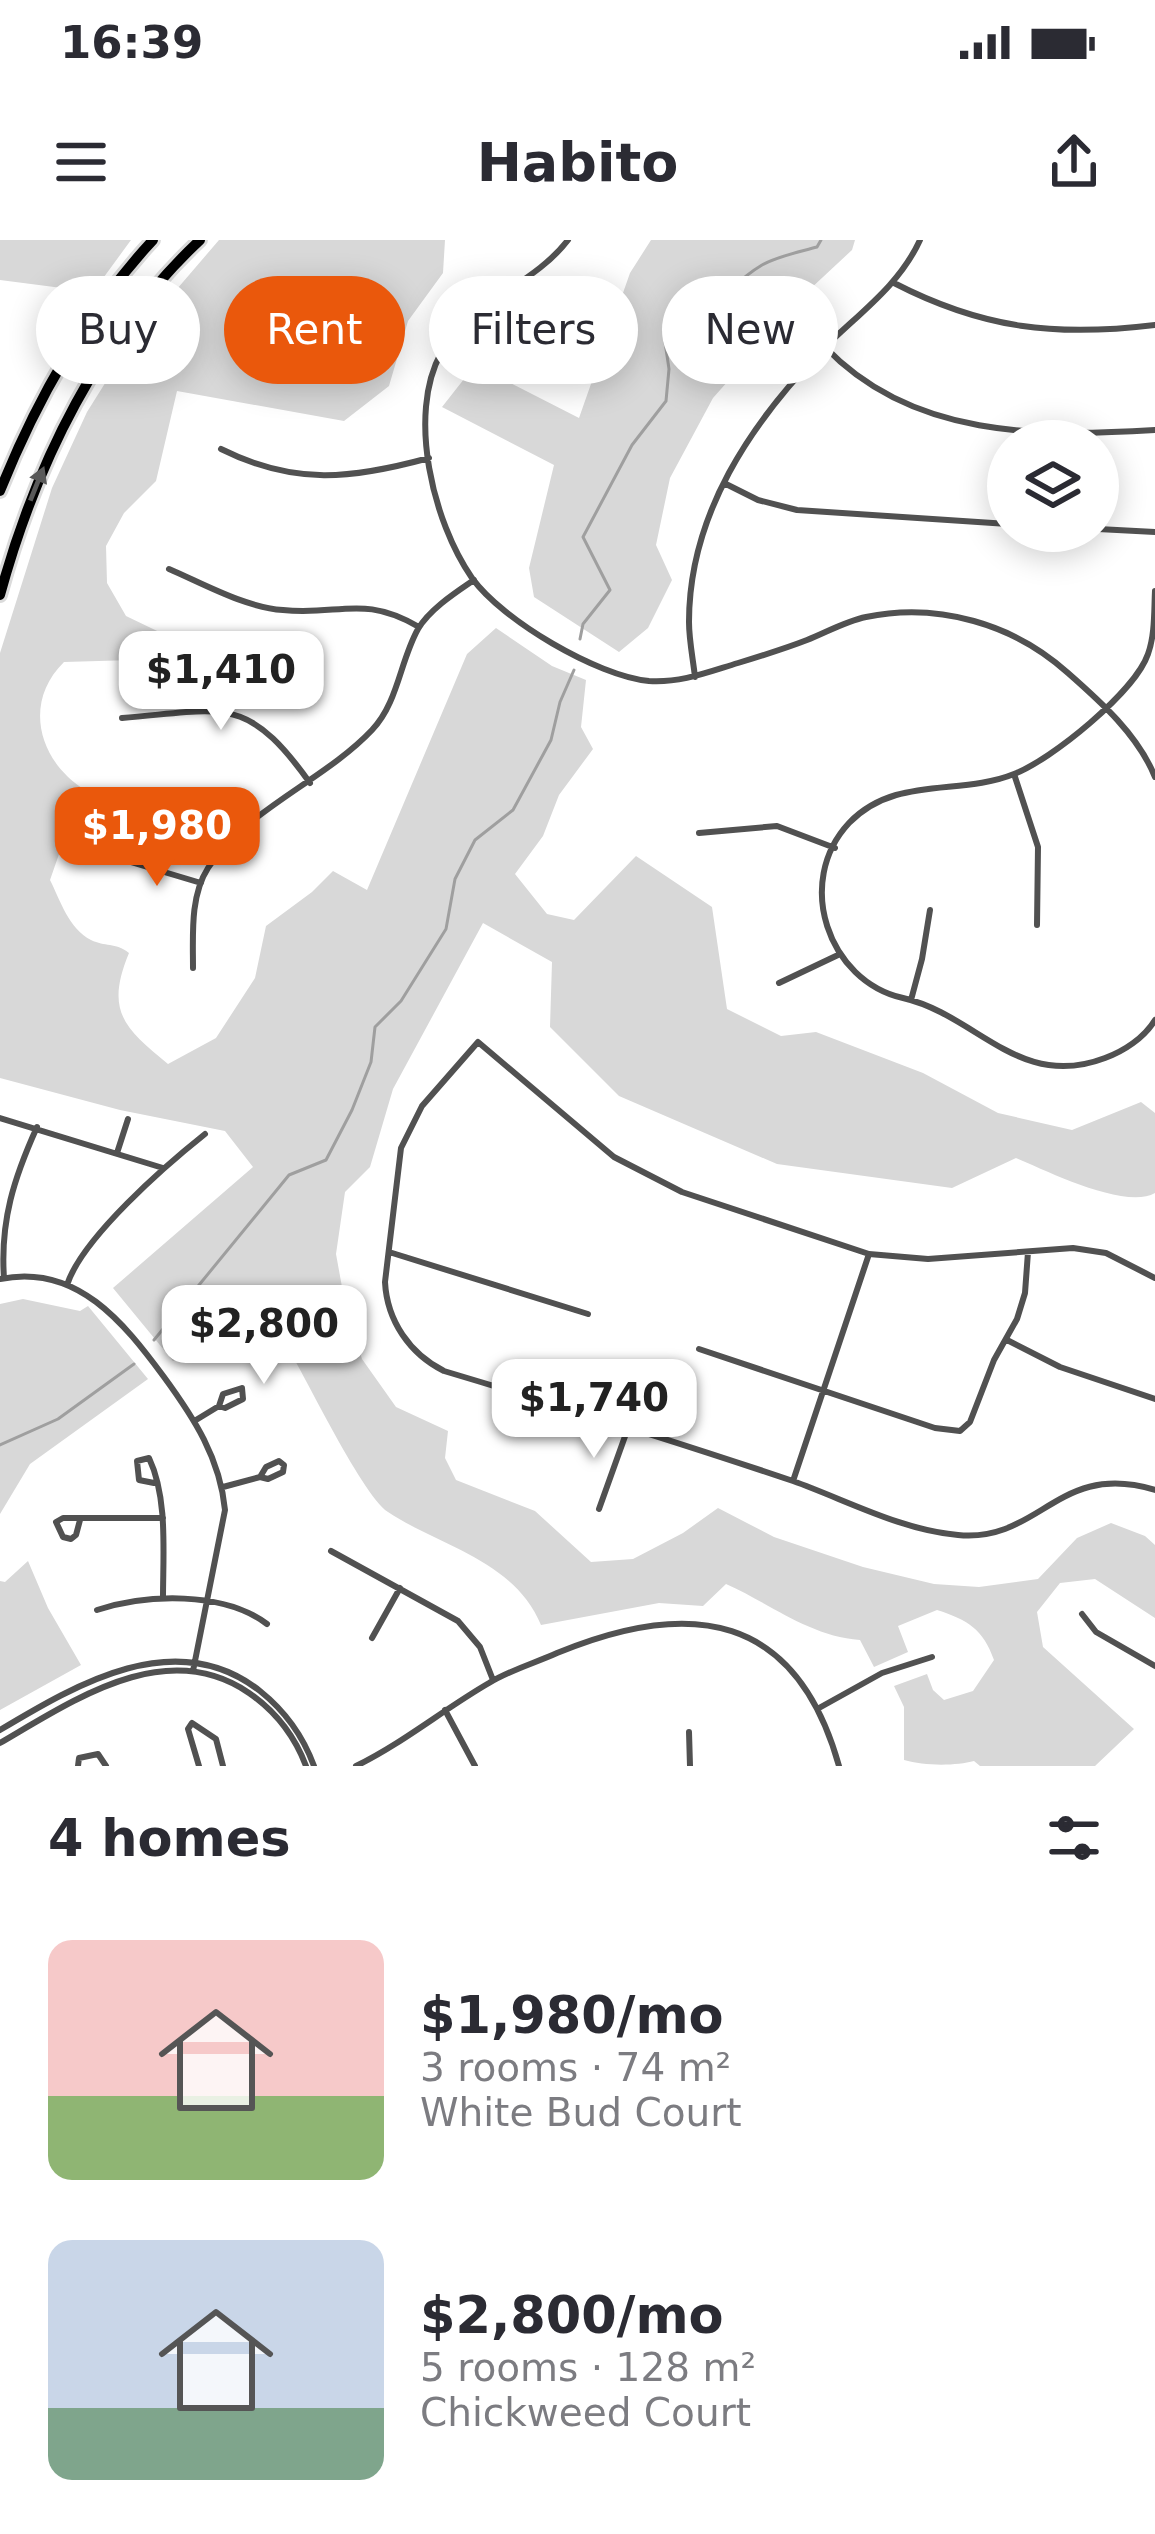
<!DOCTYPE html>
<meta charset="utf-8">
<style>
body{margin:0;font-family:"DejaVu Sans",sans-serif;background:#f7f7f7;color:#2b2b33;height:100vh;display:flex;flex-direction:column;font-size:45px;white-space:nowrap}
*{box-sizing:border-box;margin:0}
p{font-size:39px;color:#7c7c81}
.icon{flex:none;width:66px;height:66px;fill:none;stroke:currentColor;stroke-width:2;stroke-linecap:round;stroke-linejoin:round}
.map{position:relative;height:1526px;overflow:hidden}
.details{display:flex;flex-direction:column;background:#fff;flex:1}
.details>*{flex:none}
.hud{position:absolute;left:36px;top:36px;width:1083px;height:108px;display:flex;gap:24px}
.tools{position:absolute;left:987px;top:180px;display:grid;gap:24px}
.tools a{display:grid;place-items:center;width:132px;height:132px;border-radius:50%;background:#fff;box-shadow:0 6px 30px #0003;font-size:60px}
.price{position:absolute;translate:-50% -102px;padding:0 27px;border-radius:24px;background:#fff;color:#222;font-size:39px;line-height:78px;filter:drop-shadow(0 3px 6px #0008)}
.price::after{content:'';position:absolute;left:50%;top:72px;width:36px;height:27px;margin-left:-18px;background:inherit;clip-path:polygon(0 0,100% 0,50% 100%)}
.price.active{background:#ea580c;color:#fff}
ul{padding:0;list-style:none}
li{display:flex;align-items:center;gap:36px;height:300px;padding:0 48px}
li span{display:grid;place-items:center;flex:none;width:336px;height:240px;border-radius:24px;color:#555}
li>.icon{margin-inline-start:auto}
span .icon{width:144px;height:144px;fill:#fffc;stroke-width:1}
li b{font-size:51px}
h2{display:flex;justify-content:space-between;align-items:center;height:144px;padding:0 48px;font-size:51px}
.pill{padding:0 42px;border-radius:54px;background:#fff;box-shadow:0 6px 30px #0003;font-size:42px;line-height:108px}
.pill.active{background:#ea580c;color:#fff}
.status{display:flex;justify-content:space-between;align-items:center;height:84px;padding:0 60px;background:#fff;direction:ltr}
.status svg{height:33px;fill:currentColor}
header{display:flex;justify-content:space-between;align-items:center;height:156px;padding:0 48px;background:#fff;font-size:54px;font-weight:700}
.map>svg:first-child{display:block}
</style>
<div class="status"><b>16:39</b><svg viewBox="0 0 49 12"><path d="M0 12V9h3v3zM5 12V6h3v6zM10 12V3h3v9zM15 12V0h3v12zM26 1h20v11H26zM47 4h2v5h-2z"/></svg></div>
<header><svg class="icon" aria-label="menu" viewBox="0 0 24 24"><path d="M4 6h16M4 12h16M4 18h16"/></svg>Habito<svg class="icon" aria-label="share" viewBox="0 0 24 24"><path d="M12 15V3M7 8l5-5 5 5M5 13v7h14v-7"/></svg></header>
<div class="map">
<svg width="1155" height="1526" viewBox="0 0 1155 1526">
<rect width="100%" height="100%" fill="#fff"/>
<path fill="#d8d8d8" d="M 0,0 L 131,0 L 93,52 L 0,40 Z
M 219,0 L 445,0 L 443,33 L 408,81 L 389,146 L 344,181 L 177,151 L 156,241 L 124,273 L 106,306 L 107,343 L 126,376 L 178,401 L 168,419 L 64,422 C 24,461 37,518 82,548 L 50,640 C 60,660 69,689 91,700 C 105,707 115,702 129,713 C 105,771 124,788 168,824 L 216,798 L 255,738 L 266,686 L 312,652 L 333,631 L 367,650 L 467,414 L 496,388 L 552,426 L 586,440 L 581,487 L 593,509 L 559,555 L 543,596 L 515,634 L 547,674 L 574,680 L 636,616 L 712,667 L 727,769 L 781,796 L 816,792 L 923,833 L 998,873 L 1072,890 L 1141,862 L 1155,873 L 1155,953 C 1125,970 1047,931 1016,918 L 952,948 L 777,924 L 619,856 L 550,787 L 552,722 L 483,683 L 393,849 L 370,927 L 345,952 L 336,1014 L 346,1069 L 362,1119 L 396,1167 L 448,1191 L 445,1218 L 456,1240 L 535,1271 L 591,1322 L 633,1319 L 683,1293 L 718,1268 L 774,1297 L 863,1327 L 934,1344 L 979,1347 L 1038,1339 L 1077,1298 L 1111,1283 L 1145,1296 L 1155,1305 L 1155,1378 L 1095,1339 L 1060,1343 L 1037,1372 L 1043,1407 L 1134,1489 L 1095,1526 L 980,1526 L 974,1521 C 956,1526 924,1526 904,1520 L 904,1467 L 894,1446 L 927,1434 L 933,1450 L 944,1460 L 973,1451 L 994,1420 C 983,1389 968,1380 937,1370 L 898,1386 L 908,1412 L 874,1427 L 860,1400 C 809,1396 771,1364 726,1344 L 703,1366 L 659,1363 L 541,1385 C 514,1320 441,1307 388,1272 C 360,1253 301,1126 277,1089 L 246,1078 L 173,1121 L 113,1048 L 253,927 L 225,891 L 120,870 L 0,838 L 0,413 L 52,248 L 87,172 L 129,105 Z
M 651,0 L 855,0 L 852,10 L 808,51 L 713,158 L 670,238 L 656,305 L 672,340 L 648,388 L 619,412 L 534,357 L 529,328 L 554,225 L 442,167 L 475,125 L 579,178 L 630,33 Z
M 23,1059 L 80,1071 L 88,1066 L 148,1139 L 30,1224 L 0,1274 L 0,1064 Z
M 28,1321 L 48,1368 L 81,1425 L 0,1470 L 0,1341 L 5,1342 Z"/>
<g fill="none" stroke-linecap="round" stroke-linejoin="round">
<path stroke="#9f9f9f" stroke-width="3" d="M 580,399 L 583,384 L 610,350 L 583,297 L 632,205 L 666,161 L 669,129 L 665,102 L 677,83 C 723,68 725,47 762,25 C 778,16 799,12 817,7 L 821,0
M 154,1100 L 289,935 L 326,920 L 352,870 L 371,822 L 375,787 L 401,761 L 446,689 L 455,639 L 475,600 L 513,570 L 551,500 L 560,462 L 574,430
M 0,1205 L 58,1179 L 134,1124"/>
<g stroke="#dbdbdb" stroke-width="16">
<path id="highway" d="M 0,251 C 36,161 87,71 153,0
M 0,355 C 36,223 99,95 200,0"/>
</g>
<path stroke="#515151" stroke-width="6" d="M 568,0 C 533,46 469,62 441,113 C 407,175 433,282 472,338 C 502,380 597,436 649,441 C 681,443 708,432 738,423 C 761,416 784,409 807,400 C 825,393 846,381 866,377 C 938,362 1014,384 1068,433 C 1101,462 1138,495 1155,537
M 894,43 C 983,89 1056,97 1155,85
M 825,107 C 912,198 1039,197 1155,190
M 221,209 C 295,246 352,239 429,218
M 724,243 L 758,260 L 797,270 L 1008,284
M 1098,289 L 1155,292
M 169,329 C 204,344 244,367 283,370 C 339,376 363,354 419,387
M 1155,351 C 1154,371 1155,395 1148,414 C 1135,452 1051,520 1014,534 C 960,556 895,535 849,583 C 794,642 828,741 903,758 C 977,775 1019,851 1105,818 C 1124,811 1144,798 1155,780
M 695,437 C 693,419 689,400 689,382 C 689,274 751,183 823,109 C 858,74 899,46 920,0
M 122,478 C 223,470 246,453 310,543
M 1014,534 L 1038,607 L 1037,685
M 699,593 L 777,586 L 835,608
M 124,620 L 201,643
M 193,728 C 193,695 190,656 208,628 C 244,571 325,540 372,490 C 398,463 400,421 418,389 C 430,369 455,353 474,340
M 779,743 L 838,715
M 911,760 L 922,719 L 930,670
M 0,878 L 163,928
M 117,913 L 128,879
M 389,1012 L 588,1074
M 4,1038 C 0,981 14,938 37,887
M 1155,1038 L 1106,1013 L 1073,1008 L 928,1019 L 869,1014 L 682,952 L 614,917 L 478,802 L 422,866 L 401,908 L 385,1042 C 387,1081 410,1114 444,1131 C 561,1166 678,1202 793,1241 C 846,1260 901,1290 958,1295 C 1040,1303 1058,1220 1155,1250
M 0,1039 C 77,1023 124,1083 164,1137 C 194,1178 220,1218 225,1270 L 193,1431
M 67,1045 C 82,998 166,925 205,894
M 1007,1100 L 1060,1127 L 1155,1159
M 699,1109 L 935,1188 L 960,1191 L 970,1182 L 994,1120 L 1017,1079 L 1025,1053 L 1028,1012
M 196,1180 L 219,1166 L 225,1168 L 243,1159 L 242,1148 L 223,1154 L 219,1166
M 793,1241 L 869,1014
M 154,1243 L 139,1240 L 137,1221 L 149,1218 C 168,1258 163,1313 163,1358
M 223,1247 L 260,1237 L 266,1227 L 279,1221 L 284,1225 L 283,1232 L 268,1239 L 260,1237
M 599,1269 L 628,1188
M 80,1280 L 76,1295 L 71,1299 L 63,1297 L 56,1282 L 63,1278 L 163,1278
M 331,1311 L 458,1381 L 480,1407 L 493,1440
M 97,1370 C 147,1354 223,1351 267,1384
M 1082,1374 L 1096,1392 L 1155,1426
M 372,1398 L 400,1348
M 819,1468 L 882,1433 L 932,1417
M 445,1470 L 475,1526
M 0,1490 C 77,1444 176,1385 260,1451 C 285,1471 303,1496 314,1526
M 689,1492 L 690,1526
M 0,1503 C 74,1460 166,1396 249,1453 C 275,1471 295,1497 306,1526
M 78,1526 L 79,1518 L 98,1514 L 106,1526
M 199,1526 L 188,1489 L 192,1483 L 216,1499 L 223,1526
M 356,1526 C 403,1503 444,1469 489,1443 C 510,1430 535,1423 557,1413 C 690,1358 796,1372 839,1526"/>
<use href="#highway" stroke="#000" stroke-width="10"/>
</g>
<defs><path id="oneway-solid" d="M-6-.8H1V-3.2L6.5 0L1 3.2V.8H-6Z" transform="scale(3)"/></defs>
<use fill="#595959" href="#oneway-solid" transform="translate(37 244) rotate(-68)"/>
</svg>
<div class="tools">
<a><svg class="icon" aria-label="layers" viewBox="0 0 24 24"><path d="M12 4l9 5-9 5-9-5zM3 14l9 5 9-5"/></svg></a>
</div>
<b class="price" style="left:221px;top:493px">$1,410</b>
<b class="price active" style="left:157px;top:649px">$1,980</b>
<b class="price" style="left:264px;top:1147px">$2,800</b>
<b class="price" style="left:594px;top:1221px">$1,740</b>
<div class="hud">
<a class="pill">Buy</a>
<a class="pill active">Rent</a>
<a class="pill">Filters</a>
<a class="pill">New</a>
</div>
</div>
<section class="details">
<h2>4 homes<svg class="icon" aria-label="filters" viewBox="0 0 24 24"><path d="M4 7h16M4 17h16"/><circle cx="9" cy="7" r="2"/><circle cx="15" cy="17" r="2"/></svg></h2>
<ul>
<li><span style="background:linear-gradient(#f6c9c9 65%,#8fb573 0)"><svg class="icon" aria-label="home" viewBox="0 0 24 24"><path d="M3 11l9-7 9 7M6 9v11h12V9"/></svg></span><div><b>$1,980/mo</b><p>3 rooms · 74 m²</p><p>White Bud Court</p></div></li>
<li><span style="background:linear-gradient(#c9d6e8 70%,#7fa58c 0)"><svg class="icon" aria-label="home" viewBox="0 0 24 24"><path d="M3 11l9-7 9 7M6 9v11h12V9"/></svg></span><div><b>$2,800/mo</b><p>5 rooms · 128 m²</p><p>Chickweed Court</p></div></li>
</ul>
</section>
